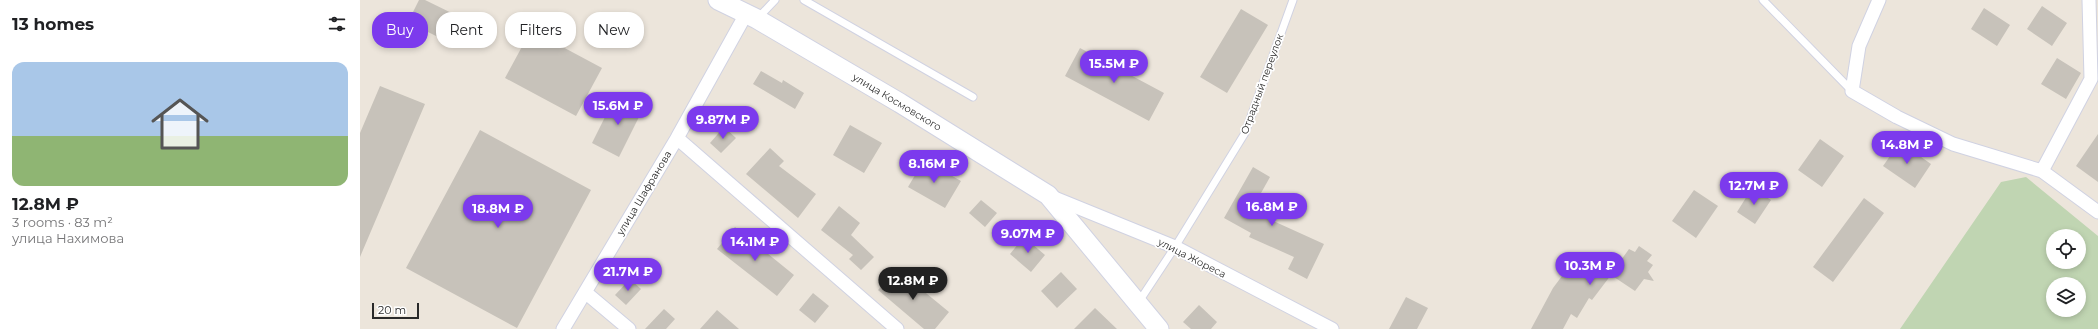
<!DOCTYPE html>
<meta charset="utf-8">
<style>
body{margin:0;font-family:Montserrat,sans-serif;background:#f6f6f6;color:#202124;height:100vh;display:flex;flex-direction:column;font-size:15px;white-space:nowrap}
*{box-sizing:border-box;margin:0}
p{font-size:13px;color:#757577}
.icon{flex:none;width:22px;height:22px;fill:none;stroke:currentColor;stroke-width:2;stroke-linecap:round;stroke-linejoin:round}
.map{position:relative;flex:1;overflow:hidden}
.panel{display:flex;flex-direction:column;background:#fff;width:360px}
.panel>*{flex:none}
.hud{position:absolute;left:12px;top:12px;width:380px;height:36px;display:flex;gap:8px}
.buttons{position:absolute;left:1686px;top:229px;display:grid;gap:8px}
.buttons a{display:grid;place-items:center;width:40px;height:40px;border-radius:50%;background:#fff;box-shadow:0 2px 6px #0003;font-size:20px}
.scale{position:absolute;left:12px;bottom:10px;width:47px;box-sizing:border-box;padding-left:4px;border:2px solid #292929;border-top:0;font-size:11px;line-height:14px;white-space:nowrap;color:#292929;-webkit-text-stroke:3px #fff;paint-order:stroke}
.price{position:absolute;translate:-50% -34px;padding:0 9px;border-radius:14px;background:#7c3aed;color:#fff;font-size:13px;line-height:26px;filter:drop-shadow(0 1px 2px #0008)}
.price::after{content:'';position:absolute;left:50%;top:24px;width:12px;height:9px;margin-left:-6px;background:inherit;clip-path:polygon(0 0,100% 0,50% 100%)}
.price.selected{background:#222;color:#fff}
ul{padding:0;list-style:none}
li{display:grid;align-content:center;gap:8px;height:212px;padding:0 12px}
li span{display:grid;place-items:center;height:124px;border-radius:12px;color:#555}
li>.icon{margin-inline-start:auto}
span .icon{width:72px;height:72px;fill:#fffc;stroke-width:1}
li b{font-size:17px}
h2{display:flex;justify-content:space-between;align-items:center;height:48px;padding:0 12px;font-size:17px}
.chip{padding:0 14px;border-radius:16px;background:#fff;box-shadow:0 2px 6px #0003;font-size:14px;line-height:36px}
.chip.selected{background:#7c3aed;color:#fff}
main{display:flex;flex:1;min-height:0}
.map>svg:first-child{display:block}
</style>
<main>
<section class="panel">
<h2>13 homes<svg class="icon" aria-label="filters" viewBox="0 0 24 24"><path d="M4 7h16M4 17h16"/><circle cx="9" cy="7" r="2"/><circle cx="15" cy="17" r="2"/></svg></h2>
<ul>
<li><span style="background:linear-gradient(#a9c7e8 60%,#8fb573 0)"><svg class="icon" aria-label="home" viewBox="0 0 24 24"><path d="M3 11l9-7 9 7M6 9v11h12V9"/></svg></span><div><b>12.8M ₽</b><p>3 rooms · 83 m²</p><p>улица Нахимова</p></div></li>
</ul>
</section>
<div class="map">
<svg width="1738" height="329" viewBox="0 0 1738 329">
<rect width="100%" height="100%" fill="#ece5db"/>
<path fill="#c0d5b2" fill-rule="evenodd" d="M 1666,177 L 1738,236 L 1738,329 L 1540,329 L 1641,182 ZM 1693,236 L 1719,236 L 1719,262 L 1693,262 ZM 1693,284 L 1719,284 L 1719,310 L 1693,310 Z"/>
<path fill="#c7c2ba" d="M 59,0 L 65,0 L 108,21 L 96,46 L 48,22 Z
M 1682,6 L 1707,23 L 1692,46 L 1667,29 Z
M 1624,8 L 1650,25 L 1637,46 L 1611,29 Z
M 881,9 L 908,25 L 867,93 L 840,77 Z
M 171,30 L 242,68 L 216,116 L 145,78 Z
M 720,48 L 804,93 L 789,121 L 705,76 Z
M 1697,58 L 1721,73 L 1706,99 L 1681,84 Z
M 401,71 L 422,83 L 423,80 L 444,93 L 435,109 L 393,84 Z
M 20,86 L 65,104 L 0,257 L 0,133 Z
M 256,95 L 283,109 L 259,157 L 232,143 Z
M 490,125 L 522,143 L 504,173 L 473,155 Z
M 364,127 L 376,138 L 361,153 L 350,143 Z
M 120,130 L 231,190 L 157,328 L 46,268 Z
M 1738,134 L 1738,182 L 1716,166 Z
M 1460,139 L 1484,156 L 1462,187 L 1438,170 Z
M 1540,142 L 1571,164 L 1555,188 L 1523,166 Z
M 410,148 L 424,161 L 419,166 L 456,194 L 438,218 L 386,174 Z
M 564,160 L 601,181 L 585,208 L 548,187 Z
M 893,167 L 910,177 L 891,211 L 964,244 L 947,279 L 928,269 L 934,257 L 889,237 L 891,233 L 864,218 Z
M 1392,188 L 1411,200 L 1395,224 L 1377,212 Z
M 1334,190 L 1358,206 L 1336,238 L 1312,221 Z
M 1504,198 L 1524,213 L 1473,282 L 1453,267 Z
M 621,200 L 637,213 L 625,227 L 609,213 Z
M 479,206 L 500,223 L 491,235 L 514,257 L 501,270 L 489,259 L 493,255 L 461,230 Z
M 375,227 L 434,275 L 417,296 L 357,249 Z
M 664,237 L 685,255 L 671,272 L 650,254 Z
M 1279,246 L 1292,255 L 1287,261 L 1293,265 L 1288,272 L 1294,281 L 1284,279 L 1275,291 L 1251,275 L 1232,300 L 1229,298 L 1217,318 L 1211,314 L 1203,329 L 1171,329 L 1193,288 L 1214,260 L 1231,273 L 1245,254 L 1259,263 L 1269,249 L 1275,252 Z
M 540,267 L 555,284 L 589,312 L 575,329 L 564,329 L 518,290 Z
M 701,272 L 717,289 L 697,308 L 681,291 Z
M 270,279 L 281,289 L 266,305 L 255,295 Z
M 453,293 L 469,306 L 455,323 L 439,310 Z
M 1046,297 L 1068,308 L 1057,329 L 1029,329 Z
M 839,305 L 857,322 L 851,329 L 831,329 L 823,322 Z
M 735,308 L 757,329 L 714,329 Z
M 304,309 L 315,319 L 306,329 L 285,329 Z
M 357,310 L 379,329 L 340,329 Z"/>
<g fill="none" stroke-linecap="round" stroke-linejoin="round">
<g stroke="#d0d2e2" stroke-width="9">
<path id="service" d="M 444,0 L 613,97
M 1403,0 L 1492,91
M 398,18 L 415,0
M 778,303 L 815,247 L 885,133 L 933,0"/>
</g>
<g stroke="#d0d2e2" stroke-width="15">
<path id="minor" d="M 1519,0 L 1499,46 L 1492,91 L 1537,117 L 1593,144 L 1682,171 L 1738,212
M 317,138 L 537,329
M 1682,171 L 1731,79 L 1729,0
M 692,197 L 815,247 L 972,329
M 225,292 L 269,329
M 203,329 L 317,138 L 386,14"/>
</g>
<g stroke="#d0d2e2" stroke-width="21">
<path id="secondary" d="M 358,0 L 397,19 L 540,103 L 688,195 L 799,329"/>
</g>
<use href="#service" stroke="#fff" stroke-width="7"/>
<use href="#minor" stroke="#fff" stroke-width="13"/>
<use href="#secondary" stroke="#fff" stroke-width="19"/>
</g>
<g text-anchor="middle" dominant-baseline="central" stroke-width="3.5" stroke-linejoin="round" paint-order="stroke">
<g font-size="10" fill="#292929" stroke="#fff">
<text transform="translate(902 84) rotate(-70)">Отрадный переулок</text>
<text transform="translate(537 102) rotate(31)">улица Космовского</text>
<text transform="translate(284 193) rotate(-59)">улица Шафранова</text>
<text transform="translate(832 258) rotate(27)">улица Жореса</text>
</g>
</g>
</svg>
<div class="buttons">
<a><svg class="icon" aria-label="locate" viewBox="0 0 24 24"><circle cx="12" cy="12" r="6"/><path d="M12 2v4M12 18v4M2 12h4M18 12h4"/></svg></a>
<a><svg class="icon" aria-label="layers" viewBox="0 0 24 24"><path d="M12 4l9 5-9 5-9-5zM3 14l9 5 9-5"/></svg></a>
</div>
<div class="scale">20 m</div>
<b class="price" style="left:754px;top:84px">15.5M ₽</b>
<b class="price" style="left:258px;top:126px">15.6M ₽</b>
<b class="price" style="left:363px;top:140px">9.87M ₽</b>
<b class="price" style="left:1547px;top:165px">14.8M ₽</b>
<b class="price" style="left:574px;top:184px">8.16M ₽</b>
<b class="price" style="left:1394px;top:206px">12.7M ₽</b>
<b class="price" style="left:912px;top:227px">16.8M ₽</b>
<b class="price" style="left:138px;top:229px">18.8M ₽</b>
<b class="price" style="left:668px;top:254px">9.07M ₽</b>
<b class="price" style="left:395px;top:262px">14.1M ₽</b>
<b class="price" style="left:1230px;top:286px">10.3M ₽</b>
<b class="price" style="left:268px;top:292px">21.7M ₽</b>
<b class="price selected" style="left:553px;top:301px">12.8M ₽</b>
<div class="hud">
<a class="chip selected">Buy</a>
<a class="chip">Rent</a>
<a class="chip">Filters</a>
<a class="chip">New</a>
</div>
</div>
</main>
